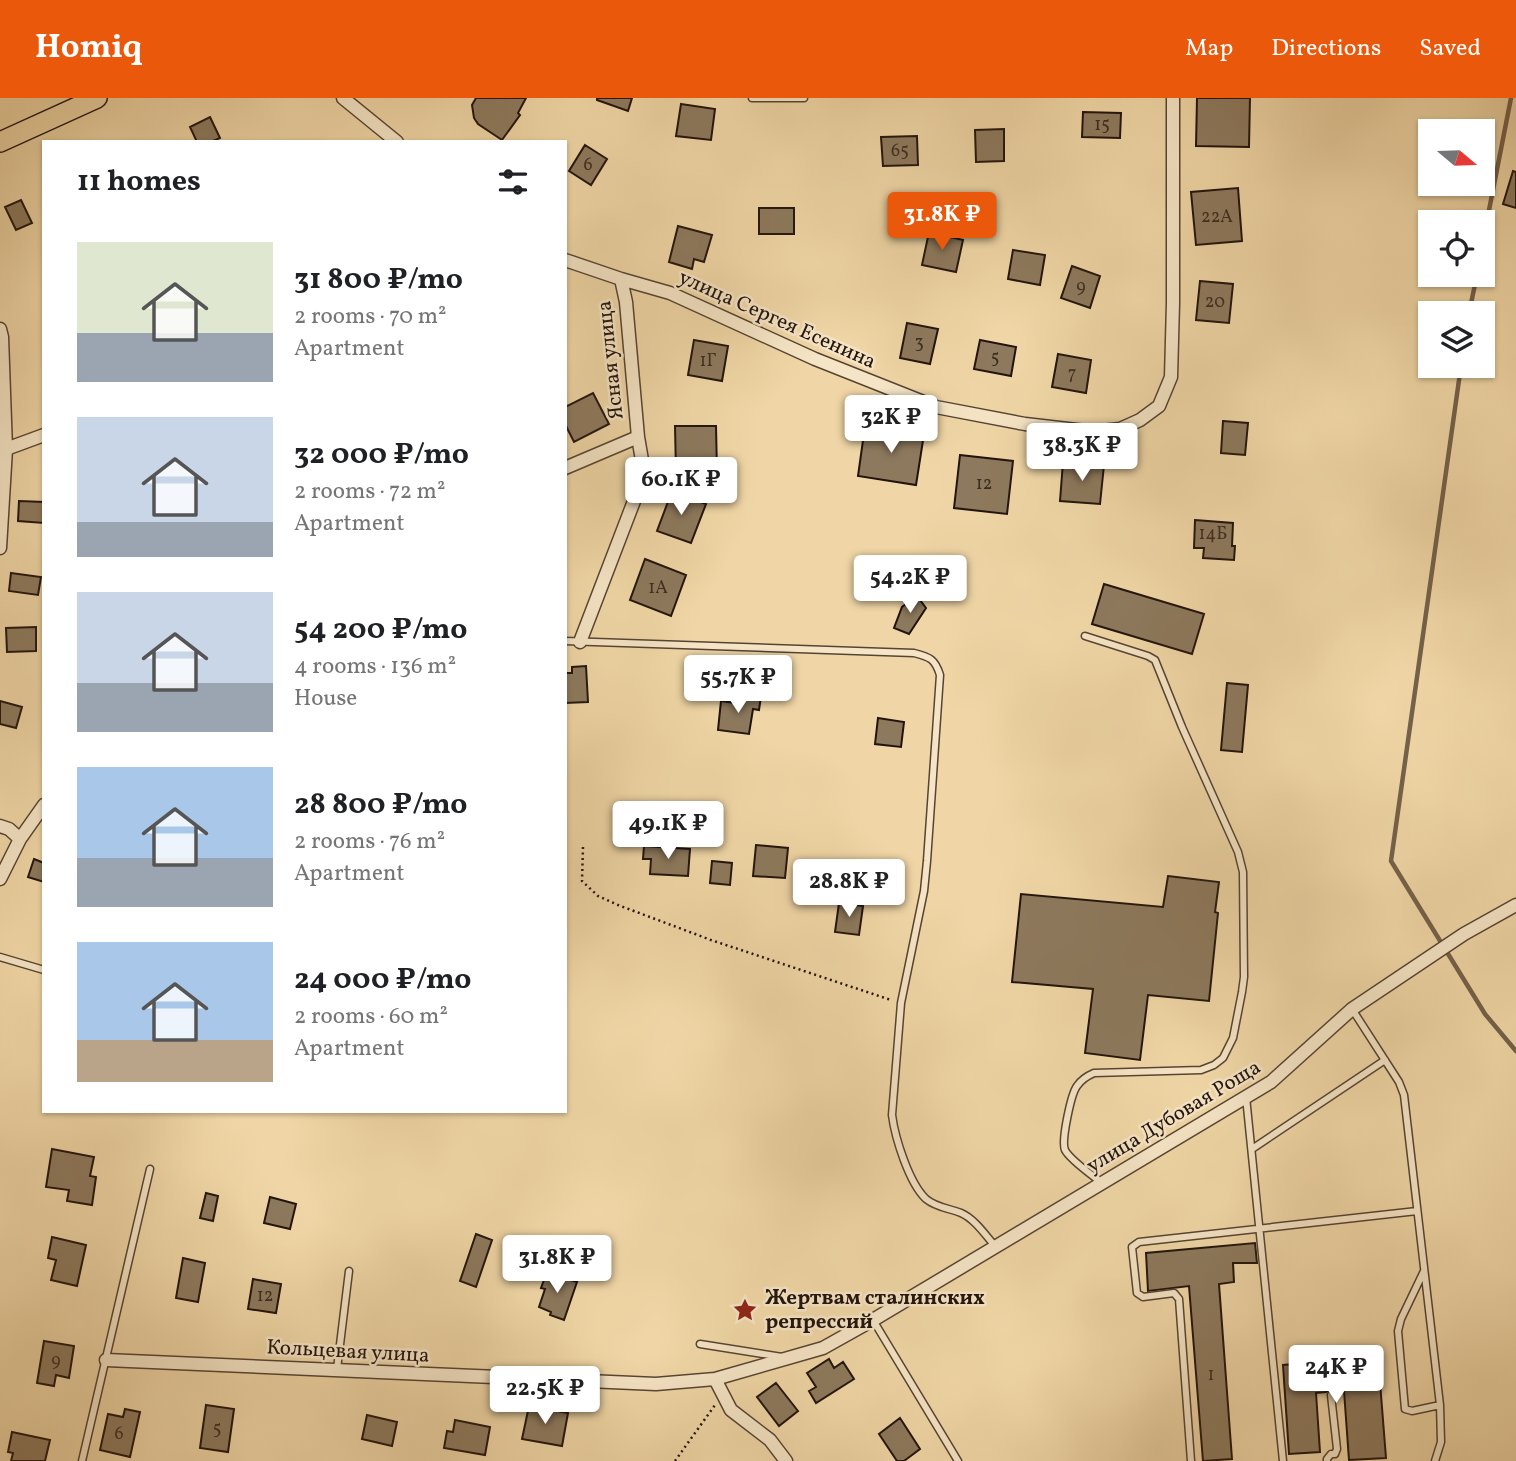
<!DOCTYPE html>
<meta charset="utf-8">
<style>
body{margin:0;font-family:Vollkorn,serif;background:#f6f6f6;color:#202124;height:100vh;display:flex;flex-direction:column;font-size:26px;white-space:nowrap}
*{box-sizing:border-box;margin:0}
p{font-size:23px;color:#757577}
.icon{flex:none;width:38px;height:38px;fill:none;stroke:currentColor;stroke-width:2;stroke-linecap:round;stroke-linejoin:round}
.map{position:relative;flex:1;overflow:hidden}
.details{position:absolute;left:42px;top:42px;width:525px;height:973px;display:flex;flex-direction:column;background:#fff;border-radius:0px;box-shadow:0 2px 5px #0004}
.details>*{flex:none}
.needle{width:46px;rotate:109deg}
.buttons{position:absolute;left:1418px;top:21px;display:grid;gap:14px}
.buttons a{display:grid;place-items:center;width:77px;height:77px;border-radius:0px;background:#fff;box-shadow:0 2px 5px #0004;font-size:35px}
.price{position:absolute;translate:-50% -60px;padding:0 16px;border-radius:7px;background:#fff;color:#222;font-size:23px;line-height:46px;filter:drop-shadow(0 2px 4px #0008)}
.price::after{content:'';position:absolute;left:50%;top:42px;width:21px;height:16px;margin-left:-10px;background:inherit;clip-path:polygon(0 0,100% 0,50% 100%)}
.price.on{background:#ea580c;color:#fff}
ul{padding:0;list-style:none}
li{display:flex;align-items:center;gap:21px;height:175px;padding:0 35px}
li span{display:grid;place-items:center;flex:none;width:196px;height:140px;border-radius:0px;color:#555}
li>.icon{margin-inline-start:auto}
span .icon{width:84px;height:84px;fill:#fffc;stroke-width:1}
li b{font-size:30px}
h2{display:flex;justify-content:space-between;align-items:center;height:84px;padding:0 35px;font-size:30px}
header{display:flex;align-items:center;gap:42px;box-sizing:border-box;height:98px;padding:0 35px;background:#ea580c;color:#fff}
header strong{font-size:33px}
nav{display:flex;gap:38px;margin-inline-start:auto;font-size:24px}
.map>svg:first-child{display:block}
</style>
<header>
<strong>Homiq</strong>
<nav><a>Map</a><a>Directions</a><a>Saved</a></nav>
</header>
<div class="map">
<svg width="1516" height="1363" viewBox="0 0 1516 1363">
<rect width="100%" height="100%" fill="#f0d6a6"/>
<filter id="stains"><feTurbulence type="fractalNoise" baseFrequency=".00286" numOctaves="4"/><feColorMatrix values="0 0 0 0 .2 0 0 0 0 .09 0 0 0 0 .02 0 0 0 .5 -.17"/></filter>
<radialGradient id="worn" r=".72"><stop offset=".6" stop-color="#630" stop-opacity="0"/><stop offset="1" stop-color="#630" stop-opacity=".3"/></radialGradient>
<g fill="none" stroke-linecap="round" stroke-linejoin="round">
<path stroke="#74614a" stroke-width="4.5" d="M 1482,148 L 1511,0
M 1469,215 L 1477,177
M 1461,268 L 1391,763 L 1485,916 L 1516,953"/>
</g>
<path fill="#8d795d" stroke="#22140d" stroke-width="2" d="M 476,0 L 526,0 L 518,15 L 520,17 L 502,42 L 478,26 L 474,20 L 472,7 Z
M 597,0 L 632,0 L 628,13 L 597,2 Z
M 1197,0 L 1250,0 L 1249,49 L 1196,48 Z
M 681,6 L 715,11 L 711,42 L 676,38 Z
M 1083,14 L 1121,15 L 1120,40 L 1082,39 Z
M 210,19 L 220,40 L 211,44 L 197,44 L 190,29 Z
M 1004,31 L 1004,63 L 976,64 L 975,32 Z
M 917,38 L 918,67 L 883,68 L 881,39 Z
M 585,47 L 607,61 L 591,87 L 569,73 Z
M 1513,73 L 1516,74 L 1516,110 L 1503,106 Z
M 1238,90 L 1242,143 L 1196,147 L 1191,94 Z
M 21,102 L 32,125 L 16,132 L 5,109 Z
M 759,110 L 794,110 L 794,136 L 759,136 Z
M 678,128 L 712,137 L 704,164 L 694,161 L 692,171 L 669,164 Z
M 929,134 L 963,142 L 956,174 L 922,167 Z
M 1013,152 L 1045,157 L 1040,187 L 1008,181 Z
M 1072,168 L 1100,178 L 1090,210 L 1061,200 Z
M 1200,183 L 1233,186 L 1229,225 L 1196,222 Z
M 907,225 L 938,231 L 930,266 L 900,260 Z
M 694,242 L 728,248 L 722,283 L 688,277 Z
M 980,242 L 1016,249 L 1011,278 L 974,271 Z
M 1058,256 L 1091,262 L 1086,295 L 1052,289 Z
M 593,295 L 609,326 L 574,344 L 565,326 L 565,309 Z
M 1223,323 L 1248,325 L 1245,357 L 1221,355 Z
M 675,328 L 716,328 L 717,374 L 676,375 Z
M 865,328 L 924,336 L 916,387 L 858,378 Z
M 960,357 L 1013,363 L 1007,416 L 954,410 Z
M 1063,364 L 1104,367 L 1100,406 L 1060,403 Z
M 672,393 L 706,406 L 691,445 L 657,433 Z
M 19,403 L 44,404 L 44,425 L 18,423 Z
M 1195,422 L 1233,425 L 1232,448 L 1235,448 L 1234,462 L 1203,460 L 1204,450 L 1194,450 Z
M 645,461 L 686,477 L 671,518 L 630,502 Z
M 11,475 L 41,479 L 38,497 L 9,493 Z
M 1104,486 L 1204,516 L 1192,556 L 1092,526 Z
M 917,498 L 926,510 L 909,536 L 894,530 L 902,509 Z
M 36,529 L 36,553 L 7,554 L 6,530 Z
M 586,568 L 588,604 L 565,605 L 565,575 L 572,575 L 572,569 Z
M 1227,585 L 1248,587 L 1242,654 L 1221,652 Z
M 744,596 L 761,598 L 759,612 L 753,611 L 749,636 L 718,632 L 721,603 L 743,606 Z
M 0,603 L 22,609 L 16,630 L 0,626 Z
M 878,620 L 904,624 L 901,649 L 875,646 Z
M 756,747 L 788,750 L 785,780 L 753,778 Z
M 644,748 L 690,751 L 688,778 L 650,776 L 651,761 L 643,761 Z
M 34,761 L 44,765 L 44,784 L 28,779 Z
M 712,763 L 732,765 L 730,787 L 710,785 Z
M 1168,778 L 1219,784 L 1215,814 L 1218,815 L 1209,903 L 1148,897 L 1140,962 L 1085,955 L 1093,891 L 1012,884 L 1021,796 L 1163,809 Z
M 839,805 L 863,808 L 859,837 L 835,834 Z
M 52,1051 L 94,1059 L 90,1078 L 96,1079 L 92,1107 L 67,1103 L 69,1092 L 46,1089 Z
M 206,1095 L 218,1098 L 213,1123 L 200,1120 Z
M 270,1099 L 296,1106 L 290,1131 L 264,1125 Z
M 476,1136 L 492,1142 L 476,1189 L 460,1183 Z
M 52,1139 L 86,1147 L 77,1188 L 51,1182 L 56,1162 L 48,1160 Z
M 1255,1145 L 1257,1165 L 1233,1165 L 1234,1184 L 1219,1186 L 1232,1361 L 1203,1363 L 1189,1188 L 1148,1193 L 1146,1155 Z
M 183,1160 L 205,1165 L 198,1204 L 176,1200 Z
M 547,1174 L 577,1184 L 564,1222 L 550,1217 L 551,1214 L 539,1209 L 545,1191 L 541,1190 Z
M 253,1181 L 281,1186 L 276,1215 L 248,1211 Z
M 44,1243 L 74,1248 L 69,1280 L 56,1277 L 54,1288 L 37,1285 Z
M 1378,1259 L 1386,1360 L 1349,1362 L 1344,1293 L 1336,1294 L 1331,1291 L 1326,1294 L 1316,1295 L 1320,1354 L 1289,1356 L 1283,1267 Z
M 829,1261 L 834,1270 L 843,1264 L 854,1281 L 816,1305 L 809,1293 L 816,1289 L 807,1275 Z
M 776,1285 L 798,1313 L 779,1328 L 757,1299 Z
M 206,1307 L 234,1311 L 228,1354 L 200,1350 Z
M 529,1308 L 568,1315 L 562,1348 L 522,1341 Z
M 125,1311 L 140,1314 L 130,1359 L 100,1352 L 108,1316 L 123,1319 Z
M 367,1317 L 397,1324 L 392,1348 L 362,1341 Z
M 900,1320 L 920,1351 L 904,1363 L 897,1363 L 879,1336 Z
M 455,1322 L 490,1329 L 485,1357 L 444,1350 L 447,1333 L 453,1334 Z
M 12,1334 L 50,1342 L 45,1363 L 11,1363 L 13,1355 L 8,1354 Z"/>
<g fill="none" stroke-linecap="round" stroke-linejoin="round">
<g stroke="#564433" stroke-width="9">
<path id="service" d="M 752,0 L 804,0
M 1085,538 L 1148,558 L 1155,562 L 1182,629 L 1238,754 L 1243,774 L 1244,879 L 1242,894 L 1233,940 L 1223,960 L 1214,967 L 1201,972 L 1094,975 C 1087,978 1081,982 1077,988 C 1071,996 1061,1043 1065,1052 C 1070,1062 1092,1077 1102,1085
M 565,543 L 914,555 C 930,559 935,561 940,577 L 927,763 L 924,793 L 901,905 L 892,1017 C 895,1040 909,1085 926,1101 C 937,1110 949,1110 961,1115 C 975,1121 986,1138 996,1149
M 0,859 L 44,872
M 1352,911 L 1399,984 L 1404,997 L 1440,1307 L 1441,1344 L 1435,1363
M 1246,999 L 1283,1363
M 1252,1051 L 1385,962
M 1424,1173 L 1401,1221 L 1398,1233 L 1405,1311 L 1412,1313 L 1440,1307
M 873,1222 L 958,1363
M 700,1246 L 782,1259
M 337,1271 L 349,1173
M 82,1363 L 150,1071
M 1191,1363 L 1179,1201 L 1174,1195 L 1143,1199 L 1137,1195 L 1132,1149 L 1139,1144 L 1417,1113
M 1327,1363 L 1327,1361 L 1331,1356 L 1335,1356 L 1337,1351 L 1331,1297"/>
</g>
<g stroke="#564433" stroke-width="15">
<path id="minor" d="M 343,0 L 397,44
M 565,162 L 621,181 L 670,195 L 815,261 L 936,309 L 1025,326 L 1094,334 L 1120,331 L 1140,322 L 1159,308 L 1171,279 L 1173,205 L 1173,0
M 0,231 L 2,239 L 6,351 L 0,450
M 6,351 L 44,337
M 565,370 L 638,339 L 626,204 L 621,181
M 580,544 L 639,390 L 643,368 L 638,339
M 0,728 L 9,731 L 20,741
M 0,781 L 20,741 L 44,707
M 106,1262 L 656,1286 L 715,1281
M 786,1363 L 770,1342 L 731,1312 L 715,1281 L 823,1250 L 873,1222 L 1271,984 L 1352,911 L 1464,836 L 1516,807"/>
</g>
<g stroke="#22140d" stroke-width="22">
<path id="primary" d="M 0,44 L 97,0"/>
</g>
<path stroke="#22140d" stroke-width="2.5" stroke-dasharray="2 3.5" stroke-linecap="butt" d="M 583,749 L 582,783 L 598,798 L 618,807 L 711,842 L 891,902
M 675,1363 L 715,1307"/>
<use href="#service" stroke="#f5e4c5" stroke-width="6"/>
<use href="#minor" stroke="#f5e4c5" stroke-width="12"/>
<use href="#primary" stroke="#f0d6a6" stroke-width="19"/>
</g>
<defs>
<g id="sight-bare" transform="scale(1.89)"><path d="M0-6L1.8-2.2L6-1.7L2.9 1.2L3.7 5.4L0 3.3L-3.7 5.4L-2.9 1.2L-6-1.7L-1.8-2.2Z" fill="#8f2418" stroke="#f5e4c5" stroke-width="2.5" paint-order="stroke"/></g>
</defs>
<g fill-rule="evenodd">
<use href="#sight-bare" x="745" y="1212"/>
</g>
<g text-anchor="middle" dominant-baseline="central" stroke-width="5" stroke-linejoin="round" paint-order="stroke">
<g font-size="18" fill="#3d2d21">
<text x="1102" y="27">15</text>
<text x="900" y="53">65</text>
<text x="588" y="67">6</text>
<text x="1217" y="119">22А</text>
<text x="1081" y="189">9</text>
<text x="1215" y="204">20</text>
<text x="919" y="245">3</text>
<text x="995" y="260">5</text>
<text x="708" y="263">1Г</text>
<text x="1072" y="276">7</text>
<text x="984" y="386">12</text>
<text x="1213" y="436">14Б</text>
<text x="658" y="490">1А</text>
<text x="265" y="1198">12</text>
<text x="56" y="1263">9</text>
<text x="1211" y="1277">1</text>
<text x="217" y="1331">5</text>
<text x="119" y="1336">6</text>
</g>
<g font-size="21" fill="#22140d" stroke="#f5e4c5">
<text transform="translate(777 222) rotate(24)">улица Сергея Есенина</text>
<text transform="translate(611 262) rotate(-96)">Ясная улица</text>
<text transform="translate(1174 1019) rotate(-31)">улица Дубовая Роща</text>
<text transform="translate(348 1254) rotate(3)">Кольцевая улица</text>
</g>
<g font-size="21" font-weight="bold" fill="#22140d" stroke="#f5e4c5" text-anchor="start">
<text x="765" y="1200">Жертвам сталинских<tspan x="765" dy="24">репрессий</tspan></text>
</g>
</g>
<rect width="100%" height="100%" filter="url(#stains)"/>
<rect width="100%" height="100%" fill="url(#worn)"/>
</svg>
<div class="buttons">
<a><svg class="needle" viewBox="-14 -14 28 28"><path d="M0-13l5 13h-10z" fill="#e53935"/><path d="M0 13l5-13h-10z" fill="#757577"/></svg></a>
<a><svg class="icon" aria-label="locate" viewBox="0 0 24 24"><circle cx="12" cy="12" r="6"/><path d="M12 2v4M12 18v4M2 12h4M18 12h4"/></svg></a>
<a><svg class="icon" aria-label="layers" viewBox="0 0 24 24"><path d="M12 4l9 5-9 5-9-5zM3 14l9 5 9-5"/></svg></a>
</div>
<b class="price on" style="left:942px;top:154px">31.8K ₽</b>
<b class="price" style="left:891px;top:357px">32K ₽</b>
<b class="price" style="left:1082px;top:385px">38.3K ₽</b>
<b class="price" style="left:681px;top:419px">60.1K ₽</b>
<b class="price" style="left:910px;top:517px">54.2K ₽</b>
<b class="price" style="left:738px;top:617px">55.7K ₽</b>
<b class="price" style="left:668px;top:763px">49.1K ₽</b>
<b class="price" style="left:849px;top:821px">28.8K ₽</b>
<b class="price" style="left:557px;top:1197px">31.8K ₽</b>
<b class="price" style="left:1336px;top:1307px">24K ₽</b>
<b class="price" style="left:545px;top:1328px">22.5K ₽</b>
<section class="details">
<h2>11 homes<svg class="icon" aria-label="filters" viewBox="0 0 24 24"><path d="M4 7h16M4 17h16"/><circle cx="9" cy="7" r="2"/><circle cx="15" cy="17" r="2"/></svg></h2>
<ul>
<li><span style="background:linear-gradient(#dfe7d0 65%,#9aa5b1 0)"><svg class="icon" aria-label="home" viewBox="0 0 24 24"><path d="M3 11l9-7 9 7M6 9v11h12V9"/></svg></span><div><b>31 800 ₽/mo</b><p>2 rooms · 70 m²</p><p>Apartment</p></div></li>
<li><span style="background:linear-gradient(#c9d6e8 75%,#9aa5b1 0)"><svg class="icon" aria-label="home" viewBox="0 0 24 24"><path d="M3 11l9-7 9 7M6 9v11h12V9"/></svg></span><div><b>32 000 ₽/mo</b><p>2 rooms · 72 m²</p><p>Apartment</p></div></li>
<li><span style="background:linear-gradient(#c9d6e8 65%,#9aa5b1 0)"><svg class="icon" aria-label="home" viewBox="0 0 24 24"><path d="M3 11l9-7 9 7M6 9v11h12V9"/></svg></span><div><b>54 200 ₽/mo</b><p>4 rooms · 136 m²</p><p>House</p></div></li>
<li><span style="background:linear-gradient(#a9c7e8 65%,#9aa5b1 0)"><svg class="icon" aria-label="home" viewBox="0 0 24 24"><path d="M3 11l9-7 9 7M6 9v11h12V9"/></svg></span><div><b>28 800 ₽/mo</b><p>2 rooms · 76 m²</p><p>Apartment</p></div></li>
<li><span style="background:linear-gradient(#a9c7e8 70%,#b9a48a 0)"><svg class="icon" aria-label="home" viewBox="0 0 24 24"><path d="M3 11l9-7 9 7M6 9v11h12V9"/></svg></span><div><b>24 000 ₽/mo</b><p>2 rooms · 60 m²</p><p>Apartment</p></div></li>
</ul>
</section>
</div>
